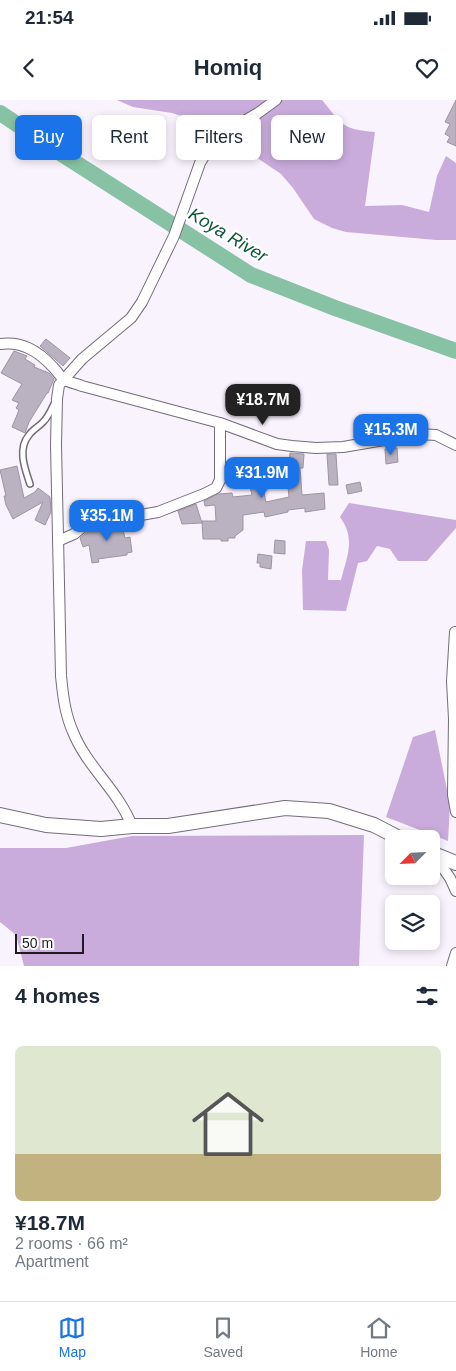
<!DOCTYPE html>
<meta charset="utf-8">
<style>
body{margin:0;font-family:Arial,sans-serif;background:#f2f2f3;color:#1f2937;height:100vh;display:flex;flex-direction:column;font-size:19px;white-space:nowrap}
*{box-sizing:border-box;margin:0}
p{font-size:16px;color:#747a83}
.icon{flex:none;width:28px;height:28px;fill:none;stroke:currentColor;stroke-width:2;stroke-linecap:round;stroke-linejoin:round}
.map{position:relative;height:866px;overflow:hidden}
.sheet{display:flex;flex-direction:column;background:#fff;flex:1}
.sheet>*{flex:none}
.top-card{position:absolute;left:15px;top:15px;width:426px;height:45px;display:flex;gap:10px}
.needle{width:32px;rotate:246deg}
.controls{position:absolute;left:385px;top:730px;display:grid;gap:10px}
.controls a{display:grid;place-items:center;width:55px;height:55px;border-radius:8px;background:#fff;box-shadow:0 2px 8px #0003;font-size:25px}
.scale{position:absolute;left:15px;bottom:12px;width:69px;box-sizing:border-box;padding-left:5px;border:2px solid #1e1a20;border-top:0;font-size:14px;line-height:18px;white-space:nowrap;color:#1e1a20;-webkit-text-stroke:4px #fff;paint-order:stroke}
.price{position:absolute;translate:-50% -42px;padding:0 11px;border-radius:10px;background:#1a73e8;color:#fff;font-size:16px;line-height:32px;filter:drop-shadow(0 1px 2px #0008)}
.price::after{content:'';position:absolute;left:50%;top:30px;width:15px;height:11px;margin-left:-8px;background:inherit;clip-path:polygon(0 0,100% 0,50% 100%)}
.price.active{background:#222;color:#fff}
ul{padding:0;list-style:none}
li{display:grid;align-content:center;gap:10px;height:265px;padding:0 15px}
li+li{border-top:1px solid #e0e1e3}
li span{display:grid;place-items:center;height:155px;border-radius:8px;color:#555}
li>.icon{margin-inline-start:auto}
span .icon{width:90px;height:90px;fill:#fffc;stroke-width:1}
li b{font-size:21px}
h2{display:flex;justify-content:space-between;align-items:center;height:60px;padding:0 15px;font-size:21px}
.pill{padding:0 18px;border-radius:8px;background:#fff;box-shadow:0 2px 8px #0003;font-size:18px;line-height:45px}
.pill.active{background:#1a73e8;color:#fff}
.status{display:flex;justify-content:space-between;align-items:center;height:35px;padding:0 25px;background:#fff;direction:ltr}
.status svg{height:14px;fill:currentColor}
header{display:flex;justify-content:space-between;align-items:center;height:65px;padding:0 15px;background:#fff;font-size:22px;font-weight:600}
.tabs{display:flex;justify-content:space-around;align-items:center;height:70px;border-top:1px solid #e0e1e3;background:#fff;font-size:14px;color:#747a83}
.tabs a{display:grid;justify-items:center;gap:2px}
.tabs .active{color:#1a73e8}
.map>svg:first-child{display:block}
</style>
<div class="status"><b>21:54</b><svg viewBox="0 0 49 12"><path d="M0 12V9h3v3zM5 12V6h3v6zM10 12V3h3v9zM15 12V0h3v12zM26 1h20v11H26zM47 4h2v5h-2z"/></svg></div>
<header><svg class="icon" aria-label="back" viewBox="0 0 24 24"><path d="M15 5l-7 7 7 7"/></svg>Homiq<svg class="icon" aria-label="heart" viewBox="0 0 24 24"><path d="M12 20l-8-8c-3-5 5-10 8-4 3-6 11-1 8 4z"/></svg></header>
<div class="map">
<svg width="456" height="866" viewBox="0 0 456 866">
<rect width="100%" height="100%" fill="#f9f3fd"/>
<path fill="#c9acdc" d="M 117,0 L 270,0 L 222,31 L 198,21 L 172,13 L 133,7 Z
M 281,0 L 322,0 C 343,25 341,29 375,32 L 365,106 L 402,105 L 429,112 L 437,76 L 446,56 L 456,63 L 456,140 L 436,140 L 346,132 L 332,128 L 314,119 L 293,88 L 281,74 L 226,37 Z
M 349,403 L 456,420 L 456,428 L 427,461 L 398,461 L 390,449 L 377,446 L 367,461 L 358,463 L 346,511 L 303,510 L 302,470 L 306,441 L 326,441 L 329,450 L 328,480 L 341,480 C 347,456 356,439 340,417 Z
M 435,630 L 450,705 L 448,741 L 386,717 L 413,637 Z
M 364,735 L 359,866 L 24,866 L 16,835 L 0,822 L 0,748 L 66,748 L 132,736 Z"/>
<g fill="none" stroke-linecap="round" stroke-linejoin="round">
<path stroke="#88c2a4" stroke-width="16" d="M 0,13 L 54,49 L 251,175 L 335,208 L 456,251"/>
</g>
<path fill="#bbb2c1" stroke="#9e95a4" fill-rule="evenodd" d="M 456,0 L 456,46 L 447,42 L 450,37 L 445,34 L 450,24 L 445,22 Z
M 46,239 L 70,258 L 63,266 L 40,246 Z
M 14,251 L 27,256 L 25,259 L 35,265 L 34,267 L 49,273 L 54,279 L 48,293 L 47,293 L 29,322 L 25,333 L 12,327 L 19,310 L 16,308 L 19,303 L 12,300 L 22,284 L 1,273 Z
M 397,348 L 398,362 L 386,364 L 385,349 Z
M 290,353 L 304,354 L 303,368 L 300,368 L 302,395 L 324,393 L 325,409 L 305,412 L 305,408 L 288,410 L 288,412 L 265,417 L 264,412 L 243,415 L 243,430 L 235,436 L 235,438 L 228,438 L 228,441 L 221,441 L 221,439 L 203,439 L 202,421 L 216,421 L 215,405 L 205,406 L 204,401 L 218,394 L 232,393 L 233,397 L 252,395 L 247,373 L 265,370 L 264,367 L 289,365 ZM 287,377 L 289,397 L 266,402 L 261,379 Z
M 327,354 L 336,354 L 338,385 L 329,385 Z
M 17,366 L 24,398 L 35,392 L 38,388 L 50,397 L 51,412 L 45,425 L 35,420 L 43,402 L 13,419 L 6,405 L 4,396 L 6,396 L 0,370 Z
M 360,382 L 362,391 L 348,394 L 346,385 Z
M 196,404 L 202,423 L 182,424 L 178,411 Z
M 121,421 L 125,438 L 130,437 L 132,452 L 127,453 L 127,455 L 98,459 L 99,462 L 92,463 L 89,445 L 83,447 L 80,438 L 88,432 L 105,426 L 100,424 L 103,423 Z
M 275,440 L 285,441 L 285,454 L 274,453 Z
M 258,454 L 272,456 L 271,469 L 260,467 L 260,463 L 257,463 Z"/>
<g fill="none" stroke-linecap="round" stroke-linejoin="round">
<g stroke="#746c7a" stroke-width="8">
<path id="lane" d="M 30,384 C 25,369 17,349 29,335 C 33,329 40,326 44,321 C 48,317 51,310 54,304"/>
</g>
<g stroke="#746c7a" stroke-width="12">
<path id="street" d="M 0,244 C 22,241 38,251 53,267 C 56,270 60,276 63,279 C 68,282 77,284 82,286 L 220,323 L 277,344 L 292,346 L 316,348 L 343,347 L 419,334 L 436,335 L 456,345
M 58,441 L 74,434 L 90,421 L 101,416 L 124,414 L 135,416 L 158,412 L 204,394 L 216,388 L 220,380 L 220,323
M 455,532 L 452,581 L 454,619 L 453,695 L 456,712
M 132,726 C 118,690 87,667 73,632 C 65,614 63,596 61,576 L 56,345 L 57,299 L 59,285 L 82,259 L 131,218 L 142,202 L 174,136 L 200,63 L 209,48 L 222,34 L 258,13 L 276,0
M 434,755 L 450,778 L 456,791
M 452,866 L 456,853"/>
</g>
<g stroke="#746c7a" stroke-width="16">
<path id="secondary" d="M 0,715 L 46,725 L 101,729 L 132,726 L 168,726 L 285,708 L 329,711 L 374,725 L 401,739
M 431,753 L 456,763"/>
</g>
<use href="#lane" stroke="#fff" stroke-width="5"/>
<use href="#street" stroke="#fff" stroke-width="10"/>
<use href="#secondary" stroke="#fff" stroke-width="14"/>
</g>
<g text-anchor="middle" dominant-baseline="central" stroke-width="5" stroke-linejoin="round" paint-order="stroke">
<g font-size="18" font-style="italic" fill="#0b563a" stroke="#fff">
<text transform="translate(228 135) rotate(31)">Koya River</text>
</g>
</g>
</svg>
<div class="controls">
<a><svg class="needle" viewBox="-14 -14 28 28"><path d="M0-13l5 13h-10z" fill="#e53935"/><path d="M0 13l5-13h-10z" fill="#747a83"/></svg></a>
<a><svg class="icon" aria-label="layers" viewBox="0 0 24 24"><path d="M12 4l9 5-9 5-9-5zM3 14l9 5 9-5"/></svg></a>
</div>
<div class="scale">50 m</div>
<b class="price active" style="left:263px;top:326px">¥18.7M</b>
<b class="price" style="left:391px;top:356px">¥15.3M</b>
<b class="price" style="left:262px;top:399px">¥31.9M</b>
<b class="price" style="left:107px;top:442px">¥35.1M</b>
<div class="top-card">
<a class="pill active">Buy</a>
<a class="pill">Rent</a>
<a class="pill">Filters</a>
<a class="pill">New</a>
</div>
</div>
<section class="sheet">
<h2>4 homes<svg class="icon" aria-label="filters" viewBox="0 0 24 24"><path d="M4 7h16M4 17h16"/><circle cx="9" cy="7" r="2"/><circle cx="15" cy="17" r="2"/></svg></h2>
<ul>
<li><span style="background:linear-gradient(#dfe7d0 70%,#c2b280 0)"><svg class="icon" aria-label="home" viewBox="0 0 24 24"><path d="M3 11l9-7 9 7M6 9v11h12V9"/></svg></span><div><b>¥18.7M</b><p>2 rooms · 66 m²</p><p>Apartment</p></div></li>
</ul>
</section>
<nav class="tabs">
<a class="active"><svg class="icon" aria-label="map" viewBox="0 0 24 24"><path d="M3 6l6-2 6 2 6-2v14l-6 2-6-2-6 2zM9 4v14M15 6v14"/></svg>Map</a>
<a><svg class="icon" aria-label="saved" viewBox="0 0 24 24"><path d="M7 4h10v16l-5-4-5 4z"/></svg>Saved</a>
<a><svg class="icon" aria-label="home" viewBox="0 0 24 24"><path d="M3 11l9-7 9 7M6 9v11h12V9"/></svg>Home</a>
</nav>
